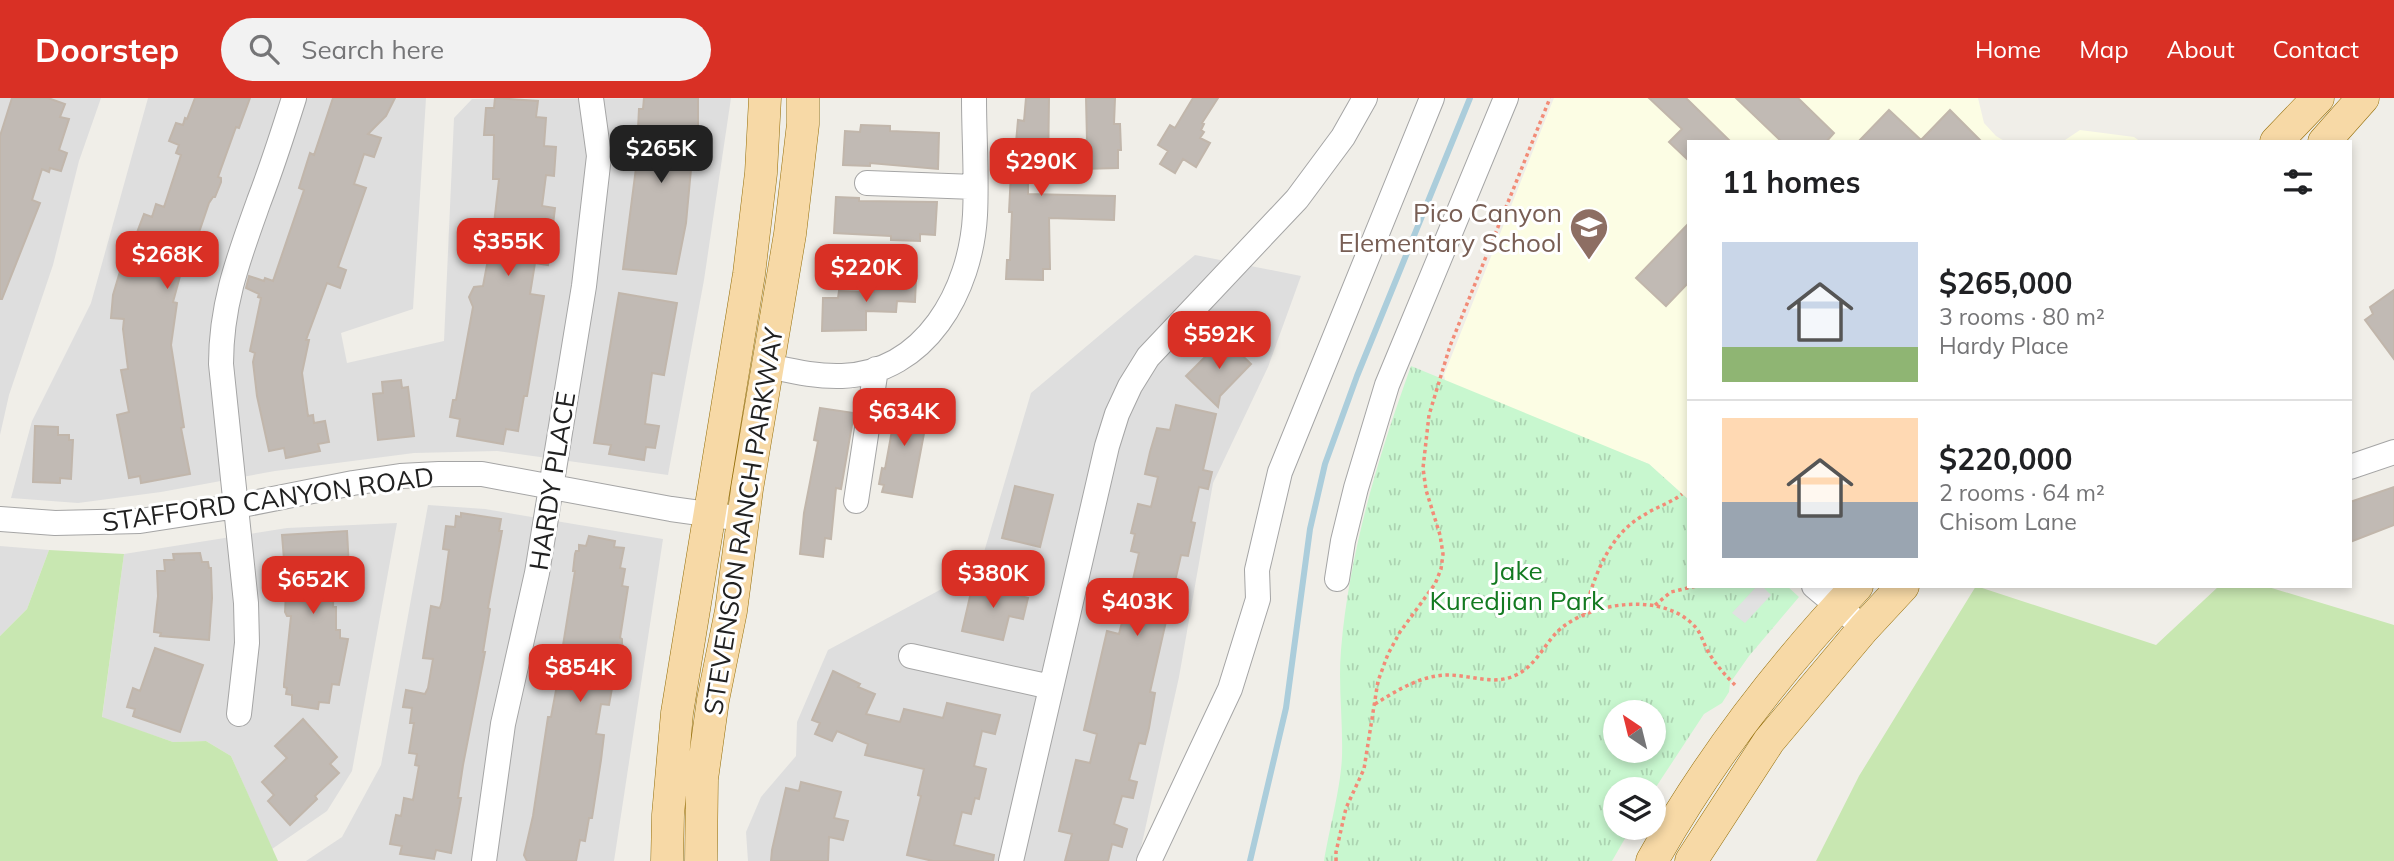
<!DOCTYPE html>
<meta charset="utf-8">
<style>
body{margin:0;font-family:Mulish,sans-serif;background:#f2f2f2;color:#202124;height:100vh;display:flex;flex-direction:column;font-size:26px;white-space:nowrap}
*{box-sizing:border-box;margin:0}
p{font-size:23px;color:#757577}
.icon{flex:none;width:38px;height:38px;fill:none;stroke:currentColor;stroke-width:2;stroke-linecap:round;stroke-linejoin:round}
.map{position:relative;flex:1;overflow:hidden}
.sheet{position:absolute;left:1687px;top:42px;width:665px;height:448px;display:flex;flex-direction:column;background:#fff;border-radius:0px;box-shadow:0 4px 10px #0003}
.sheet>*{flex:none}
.needle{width:46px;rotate:325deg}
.fabs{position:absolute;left:1603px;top:602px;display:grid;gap:14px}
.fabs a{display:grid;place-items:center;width:63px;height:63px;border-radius:50%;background:#fff;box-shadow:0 4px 10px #0003;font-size:35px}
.price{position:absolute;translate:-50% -60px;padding:0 16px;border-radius:14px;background:#d93025;color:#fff;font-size:23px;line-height:46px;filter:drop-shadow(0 2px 4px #0008)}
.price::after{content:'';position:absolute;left:50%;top:42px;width:21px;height:16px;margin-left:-10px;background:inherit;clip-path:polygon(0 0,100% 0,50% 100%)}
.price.active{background:#222;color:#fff}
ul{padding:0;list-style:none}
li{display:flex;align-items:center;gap:21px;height:175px;padding:0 35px}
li+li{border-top:2px solid #e0e0e0}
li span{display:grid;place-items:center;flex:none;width:196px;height:140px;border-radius:0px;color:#555}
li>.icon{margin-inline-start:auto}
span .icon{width:84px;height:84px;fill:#fffc;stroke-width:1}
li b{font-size:30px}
h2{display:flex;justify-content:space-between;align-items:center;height:84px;padding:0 35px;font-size:30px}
header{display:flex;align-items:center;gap:42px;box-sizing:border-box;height:98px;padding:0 35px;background:#d93025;color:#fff}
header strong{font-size:33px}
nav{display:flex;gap:38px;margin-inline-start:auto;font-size:24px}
.search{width:490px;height:63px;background:#f2f2f2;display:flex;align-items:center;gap:18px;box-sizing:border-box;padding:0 24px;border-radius:38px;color:#757577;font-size:26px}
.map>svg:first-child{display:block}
</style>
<header>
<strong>Doorstep</strong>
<div class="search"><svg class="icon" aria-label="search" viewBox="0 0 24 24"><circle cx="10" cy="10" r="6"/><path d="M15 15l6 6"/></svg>Search here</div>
<nav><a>Home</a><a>Map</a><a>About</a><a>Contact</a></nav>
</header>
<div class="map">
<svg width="2394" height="763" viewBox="0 0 2394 763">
<defs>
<pattern id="park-tufts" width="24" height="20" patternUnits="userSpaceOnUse" patternTransform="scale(1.75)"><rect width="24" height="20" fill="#c8f7cf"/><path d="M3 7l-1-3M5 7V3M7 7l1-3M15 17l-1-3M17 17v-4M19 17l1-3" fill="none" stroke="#acd3b1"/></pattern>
</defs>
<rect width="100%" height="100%" fill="#f0eee8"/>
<path fill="#dedede" d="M 0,0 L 101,0 L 79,63 L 53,167 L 9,297 L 0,337 Z
M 148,0 L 426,0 L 413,211 L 341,235 L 347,265 L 444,243 L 454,20 L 472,1 L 731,0 L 704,182 L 668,377 L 497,353 L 414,355 L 275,373 L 161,394 L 78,405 L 11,400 L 32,323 L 91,205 Z
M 1195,157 L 1301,178 L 1268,269 L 1213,385 L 1179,579 L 1138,763 L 748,763 L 746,734 L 761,699 L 796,658 L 797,624 L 828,552 L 979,471 L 1031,295 Z
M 428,407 L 485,411 L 663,441 L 614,763 L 306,763 L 342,739 L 381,667 Z
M 397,425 L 352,673 L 327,713 L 272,751 L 231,658 L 206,643 L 173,644 L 102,620 L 124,456 L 287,430 Z
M 0,448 L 49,452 L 27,511 L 0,538 Z"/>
<path fill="#fcfde4" d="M 1554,0 L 1978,0 L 1984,25 L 1996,38 L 2006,44 L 1689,44 L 1689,402 L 1649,366 L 1446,286 L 1444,277 Z
M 2080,32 L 2134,39 L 2141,44 L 2062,44 Z"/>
<path fill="#c8e7b1" d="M 49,452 L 124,456 L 102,619 L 173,644 L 206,643 L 231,658 L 278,763 L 0,763 L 0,538 L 27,511 Z
M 1976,488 L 2156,547 L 2219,488 L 2265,488 L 2394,527 L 2394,763 L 1816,763 L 1859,678 Z"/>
<path fill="url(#park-tufts)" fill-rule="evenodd" d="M 1411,268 L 1649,366 L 1689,402 L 1689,488 L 1787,488 L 1799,499 L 1749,558 L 1730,585 L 1729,594 L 1722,605 L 1704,616 L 1654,692 L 1615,691 L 1615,730 L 1631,730 L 1612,763 L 1324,763 C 1329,732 1341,689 1342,658 C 1343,622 1338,587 1341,552 C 1349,455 1378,359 1411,268 ZM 1615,614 L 1654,614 L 1654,653 L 1615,653 Z"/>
<path fill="#e1e1e1" d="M 1757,488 L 1762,488 L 1771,497 L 1745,525 L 1732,515 Z"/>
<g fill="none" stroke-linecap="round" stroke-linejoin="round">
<path stroke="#abcddb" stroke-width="6" d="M 1250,763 L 1286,610 L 1310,431 L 1325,366 L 1357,278 L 1470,0"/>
</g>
<path fill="#c1bab4" stroke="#c1b6ab" stroke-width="2" d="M 12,0 L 48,0 L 65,6 L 60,19 L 69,21 L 59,52 L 67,55 L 61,73 L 50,70 L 49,74 L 42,71 L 32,102 L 40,105 L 2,201 L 0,201 L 0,38 Z
M 195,0 L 250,0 L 239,30 L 236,29 L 218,79 L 221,80 L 221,84 L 215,99 L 213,99 L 209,105 L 191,158 L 186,156 L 173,204 L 177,205 L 171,247 L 184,329 L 181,330 L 190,376 L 141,385 L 140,378 L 129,380 L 117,317 L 129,314 L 121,272 L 128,271 L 123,231 L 124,221 L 111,220 L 113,197 L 124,160 L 127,161 L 144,116 L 152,119 L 156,106 L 164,109 L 181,57 L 176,55 L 179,47 L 169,43 L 176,25 L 183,27 L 185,20 L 187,21 Z
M 333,0 L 395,0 L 386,18 L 368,36 L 381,40 L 374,59 L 364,56 L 354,86 L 366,90 L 338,169 L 346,172 L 340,190 L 327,185 L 306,242 L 309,242 L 302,275 L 308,318 L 313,317 L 314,325 L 325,323 L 329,344 L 318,346 L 320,353 L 286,360 L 284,350 L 269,353 L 257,298 L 253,264 L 255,255 L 250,253 L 261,200 L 258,199 L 259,196 L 246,190 L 249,178 L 264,183 L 265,180 L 273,183 L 304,92 L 299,90 L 310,55 L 314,57 Z
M 495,0 L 538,3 L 536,19 L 546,20 L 544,48 L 556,49 L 554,78 L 546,77 L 542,108 L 555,110 L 548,167 L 535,165 L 530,196 L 544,198 L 527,298 L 524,298 L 518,333 L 506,331 L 503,346 L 457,338 L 460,321 L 450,319 L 453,302 L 456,302 L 473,209 L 469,199 L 474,189 L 483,188 L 493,135 L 499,81 L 493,81 L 494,37 L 484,37 L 486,10 L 494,10 Z
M 644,0 L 698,0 L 698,38 L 690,37 L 688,71 L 691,71 L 686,125 L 676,176 L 623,171 L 636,70 L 639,11 L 643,11 Z
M 1026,0 L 1049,0 L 1048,72 L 1028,72 L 1028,96 L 1115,98 L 1114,122 L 1049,120 L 1050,171 L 1043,171 L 1043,182 L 1006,181 L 1007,162 L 1010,162 L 1012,114 L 1009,114 L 1012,55 L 1015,56 L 1018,22 L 1024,23 Z
M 1086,0 L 1115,0 L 1114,26 L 1120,26 L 1121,52 L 1118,52 L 1118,70 L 1081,71 L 1080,42 L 1087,42 Z
M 1193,0 L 1218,0 L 1202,25 L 1204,26 L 1201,32 L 1204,34 L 1200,40 L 1210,45 L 1196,69 L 1183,61 L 1175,75 L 1160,66 L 1168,53 L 1158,47 L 1170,27 L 1175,30 Z
M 1649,0 L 1686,0 L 1731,44 L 1689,44 L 1689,63 L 1669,44 L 1682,31 Z
M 1736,0 L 1798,0 L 1834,35 L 1826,44 L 1782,44 Z
M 1889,12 L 1921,42 L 1950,12 L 1982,44 L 1858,44 Z
M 861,27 L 890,28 L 890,33 L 939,35 L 938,71 L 870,65 L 870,68 L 843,67 L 845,33 L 860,34 Z
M 836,99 L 859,100 L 859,103 L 937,104 L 935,137 L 920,136 L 920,143 L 891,142 L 891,138 L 834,135 Z
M 1689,125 L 1689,184 L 1666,208 L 1636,180 Z
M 874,179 L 916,180 L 915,204 L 897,203 L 896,214 L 866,213 L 866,232 L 822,233 L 823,200 L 838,200 L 839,193 L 874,194 Z
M 2394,192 L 2394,261 L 2365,222 L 2373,216 L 2370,209 Z
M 619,195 L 677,205 L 664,277 L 652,275 L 645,326 L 659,328 L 655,350 L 646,349 L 644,362 L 609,356 L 611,347 L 594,345 Z
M 1224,240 L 1251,266 L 1220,298 L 1218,309 L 1186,278 Z
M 401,282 L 402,290 L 408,289 L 414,338 L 378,342 L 373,296 L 383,295 L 382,284 Z
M 893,303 L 929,309 L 912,399 L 882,394 L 884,387 L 879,386 L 882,370 L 885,371 L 893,327 L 889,326 Z
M 1176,307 L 1216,316 L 1203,372 L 1212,374 L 1208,391 L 1199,389 L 1191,424 L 1195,425 L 1188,458 L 1181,457 L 1150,594 L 1155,595 L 1149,630 L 1145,646 L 1139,645 L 1129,682 L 1137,684 L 1133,700 L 1122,698 L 1114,726 L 1127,731 L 1122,749 L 1112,746 L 1108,763 L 1065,763 L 1072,736 L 1059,733 L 1076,662 L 1090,665 L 1097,636 L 1084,632 L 1107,533 L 1119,536 L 1127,505 L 1115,503 L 1119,483 L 1132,486 L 1139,455 L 1131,453 L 1135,436 L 1131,435 L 1138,406 L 1151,409 L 1158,379 L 1145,376 L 1150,354 L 1157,330 L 1170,332 Z
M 820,310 L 854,315 L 841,391 L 836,390 L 831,441 L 825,440 L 823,459 L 800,456 L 804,415 L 818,343 L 814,342 Z
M 35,328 L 58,329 L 58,337 L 69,337 L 69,342 L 73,342 L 71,381 L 60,380 L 60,385 L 33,384 Z
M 1015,388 L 1053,397 L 1040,449 L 1002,440 Z
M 2394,389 L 2394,427 L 2350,444 L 2350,404 Z
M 461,415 L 501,421 L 499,433 L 502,433 L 488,510 L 490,511 L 483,554 L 485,554 L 463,667 L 458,700 L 461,700 L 451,755 L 436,752 L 434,761 L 400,756 L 402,748 L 390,746 L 396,717 L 401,718 L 404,700 L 413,702 L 419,668 L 415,667 L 417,656 L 409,655 L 414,625 L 410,625 L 412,610 L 403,609 L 406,592 L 425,596 L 428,590 L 433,561 L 423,560 L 431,508 L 440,510 L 442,503 L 449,452 L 443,451 L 446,428 L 455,429 L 456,418 L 461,419 Z
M 347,433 L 349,470 L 334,471 L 333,509 L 336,509 L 336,532 L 340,532 L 340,540 L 348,541 L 339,587 L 332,586 L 329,605 L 319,604 L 318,611 L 292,607 L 292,597 L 286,596 L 287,590 L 284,589 L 284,586 L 291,518 L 287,518 L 285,514 L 287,474 L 285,474 L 282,437 Z
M 589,438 L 615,443 L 614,449 L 624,450 L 620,470 L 625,471 L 622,488 L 628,489 L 620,540 L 622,541 L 622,546 L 625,551 L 623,569 L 616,568 L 609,607 L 601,606 L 596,636 L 604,637 L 601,662 L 592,720 L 589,720 L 585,743 L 580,742 L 576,763 L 527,763 L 524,757 L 533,718 L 548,619 L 551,619 L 557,587 L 554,587 L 556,570 L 560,566 L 575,473 L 573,473 L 575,456 L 576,453 L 579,453 L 579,447 L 586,448 Z
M 200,455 L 202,464 L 208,464 L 209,470 L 211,470 L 212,500 L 209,542 L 160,538 L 161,535 L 154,534 L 158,498 L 157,473 L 165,473 L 164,462 L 174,462 L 173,456 Z
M 988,483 L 1022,492 L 1021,498 L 1028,500 L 1023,521 L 1009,518 L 1003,542 L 962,533 L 972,490 L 986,493 Z
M 155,550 L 203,567 L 180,634 L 133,618 L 135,611 L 127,609 L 133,590 L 140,593 Z
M 833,573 L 860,586 L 858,589 L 875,596 L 866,616 L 900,624 L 904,611 L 943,620 L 947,605 L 1000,617 L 995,636 L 982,633 L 974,668 L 986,671 L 979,701 L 975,700 L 971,716 L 962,714 L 954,747 L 994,757 L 993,763 L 933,763 L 907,757 L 921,698 L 918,697 L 924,671 L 865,657 L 868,646 L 837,633 L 832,643 L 815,636 L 820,625 L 812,622 Z
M 303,621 L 337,659 L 330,666 L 339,675 L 315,698 L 317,701 L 290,727 L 268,703 L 274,697 L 262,684 L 287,660 L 275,648 Z
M 801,684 L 841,694 L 834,720 L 848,723 L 843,742 L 829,739 L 828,763 L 771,763 L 772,752 L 786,690 L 799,693 Z"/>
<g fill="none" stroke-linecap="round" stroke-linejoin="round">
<g stroke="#a5a5a5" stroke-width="26">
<path id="minor" d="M 867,85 L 975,89
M 768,268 C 792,273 817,279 842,278 C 926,275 971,192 975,117 C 977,78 974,39 974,0
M 2350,369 L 2394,354
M 856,403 L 876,271
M 0,421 L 55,425 L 140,423 L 237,408 L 353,385 L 400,378 L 439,376 L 482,376 L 671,411 L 743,421
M 1337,481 L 1343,443 L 1356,390 L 1387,287 L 1506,0
M 1814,488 L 1864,530
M 911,558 L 1051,589
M 239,616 L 247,545 L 246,505 L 221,266 C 221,205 239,159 259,103 C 272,69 283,35 294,0
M 484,763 L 503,626 L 537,475 L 584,188 L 599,58 L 591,0
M 1011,763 L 1107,348 L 1117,316 L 1130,288 L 1148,259 L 1297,101 L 1343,39 L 1365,0
M 1149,763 L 1230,591 L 1258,501 L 1257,472 L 1280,374 L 1432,0"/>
</g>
<g stroke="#946e09" stroke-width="33">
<path id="major" d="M 2276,44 L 2318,0
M 2324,44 L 2363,0
M 667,763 L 668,717 L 677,615 L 749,176 L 761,75 L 765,0
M 701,763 L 702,681 L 713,602 L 731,513 L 747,391 L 790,136 L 803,26 L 803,0
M 1652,763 C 1708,663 1779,571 1857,488
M 1691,763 L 1769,643 L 1864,530 L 1903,488"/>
</g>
<path stroke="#f28b77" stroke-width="3.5" stroke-dasharray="3.5 3.5" stroke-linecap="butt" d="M 1655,507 L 1671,494 L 1696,488
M 1584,516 C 1594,479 1608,437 1644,417 C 1656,409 1671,405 1682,396
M 1375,606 C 1396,593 1421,577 1448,577 C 1471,577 1494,588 1516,577 C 1538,567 1546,541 1564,528 C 1598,503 1667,494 1697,531 C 1702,538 1704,547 1709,555 C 1716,567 1725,577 1735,587
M 1336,763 L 1336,754 L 1346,710 L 1364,671 L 1378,583 L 1388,556 L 1400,534 L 1435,486 L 1441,471 L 1443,456 L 1440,437 L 1426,392 L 1423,370 L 1429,317 L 1450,248 L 1550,0"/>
<use href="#minor" stroke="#fff" stroke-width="24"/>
<use href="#major" stroke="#f7d9a6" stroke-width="32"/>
</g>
<defs>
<g id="school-pin" transform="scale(2.0125)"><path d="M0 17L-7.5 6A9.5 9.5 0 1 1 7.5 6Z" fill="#8d6e63" stroke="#fff"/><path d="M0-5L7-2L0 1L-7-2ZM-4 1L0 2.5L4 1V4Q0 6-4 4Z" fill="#fff"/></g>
</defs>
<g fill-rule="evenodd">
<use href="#school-pin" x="1589" y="129"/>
</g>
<g text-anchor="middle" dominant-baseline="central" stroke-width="6" stroke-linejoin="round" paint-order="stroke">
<g font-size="26" fill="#785e54" stroke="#fff" text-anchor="end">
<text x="1562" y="114">Pico Canyon<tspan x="1562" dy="30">Elementary School</tspan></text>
</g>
<g font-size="26" fill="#212121" stroke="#fff">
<text transform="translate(552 383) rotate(-81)">HARDY PLACE</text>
<text transform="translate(268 401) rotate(-8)">STAFFORD CANYON ROAD</text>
<text transform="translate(743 423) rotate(-81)">STEVENSON RANCH PARKWAY</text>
</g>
<g font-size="26" fill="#137a21" stroke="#fff">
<text x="1517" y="472">Jake<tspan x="1517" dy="30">Kuredjian Park</tspan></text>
</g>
</g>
</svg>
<div class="fabs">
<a><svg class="needle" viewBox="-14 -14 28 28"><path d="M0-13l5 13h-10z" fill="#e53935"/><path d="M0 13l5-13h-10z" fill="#757577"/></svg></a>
<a><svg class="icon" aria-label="layers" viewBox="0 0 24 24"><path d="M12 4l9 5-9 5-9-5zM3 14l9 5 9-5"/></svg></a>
</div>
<b class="price active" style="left:661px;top:87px">$265K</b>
<b class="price" style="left:1041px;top:100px">$290K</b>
<b class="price" style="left:508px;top:180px">$355K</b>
<b class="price" style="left:167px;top:193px">$268K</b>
<b class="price" style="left:866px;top:206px">$220K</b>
<b class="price" style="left:1219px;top:273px">$592K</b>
<b class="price" style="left:904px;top:350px">$634K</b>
<b class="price" style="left:993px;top:512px">$380K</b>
<b class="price" style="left:313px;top:518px">$652K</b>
<b class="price" style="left:1137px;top:540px">$403K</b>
<b class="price" style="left:580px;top:606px">$854K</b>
<section class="sheet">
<h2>11 homes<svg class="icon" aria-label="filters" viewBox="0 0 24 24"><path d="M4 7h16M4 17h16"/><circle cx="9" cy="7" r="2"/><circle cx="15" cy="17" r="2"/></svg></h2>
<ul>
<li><span style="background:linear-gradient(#c9d6e8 75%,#8fb573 0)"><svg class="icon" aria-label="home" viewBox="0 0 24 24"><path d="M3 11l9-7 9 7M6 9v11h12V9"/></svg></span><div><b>$265,000</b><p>3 rooms · 80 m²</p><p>Hardy Place</p></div></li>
<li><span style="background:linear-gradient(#ffd9b3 60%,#9aa5b1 0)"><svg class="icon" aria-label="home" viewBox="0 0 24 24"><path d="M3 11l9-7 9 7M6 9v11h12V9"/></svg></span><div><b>$220,000</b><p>2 rooms · 64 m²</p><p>Chisom Lane</p></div></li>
</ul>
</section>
</div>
